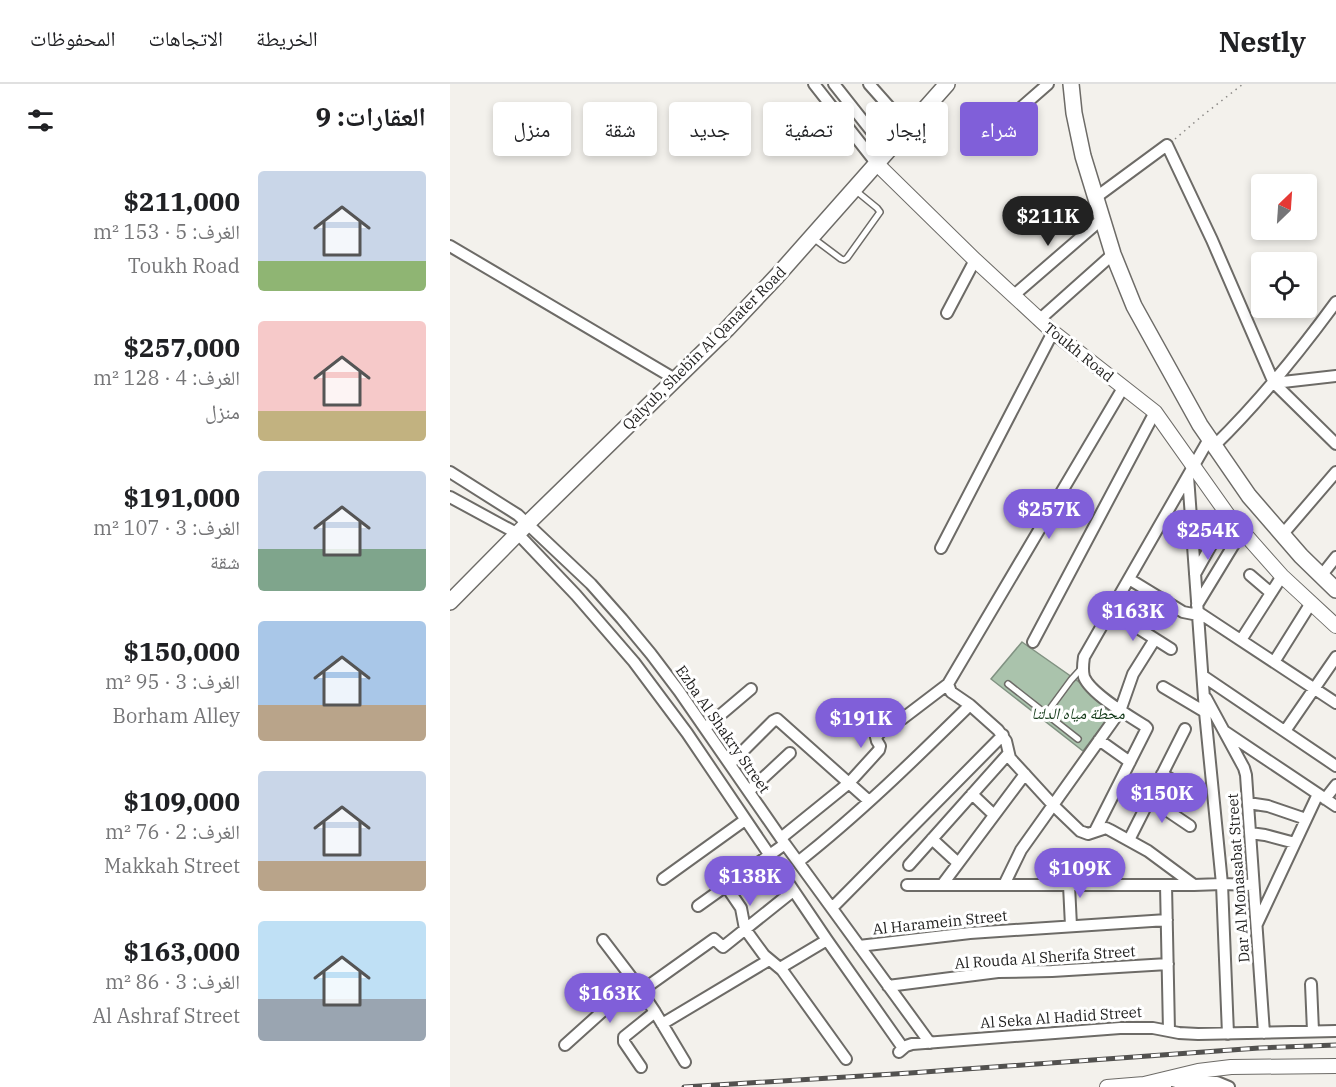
<!DOCTYPE html>
<html lang="ar">
<meta charset="utf-8">
<style>
body{margin:0;font-family:"IBM Plex Serif","Noto Naskh Arabic",serif;background:#f2f2f2;color:#202124;direction:rtl;height:100vh;display:flex;flex-direction:column;font-size:22px;white-space:nowrap}
*{box-sizing:border-box;margin:0}
p{font-size:20px;color:#757577}
.icon{flex:none;width:33px;height:33px;fill:none;stroke:currentColor;stroke-width:2;stroke-linecap:round;stroke-linejoin:round}
.map{position:relative;flex:1;overflow:hidden;direction:ltr}
.sheet{display:flex;flex-direction:column;background:#fff;width:450px}
.sheet>*{flex:none}
.guide{position:absolute;left:18px;top:18px;width:570px;height:54px;direction:rtl;display:flex;gap:12px}
.needle{width:39px;rotate:25deg}
.fabs{position:absolute;left:801px;top:90px;display:grid;gap:12px}
.fabs a{display:grid;place-items:center;width:66px;height:66px;border-radius:6px;background:#fff;box-shadow:0 3px 9px #0003;font-size:30px}
.price{position:absolute;translate:-50% -51px;padding:0 14px;border-radius:21px;background:#805fd9;color:#fff;font-size:20px;line-height:39px;filter:drop-shadow(0 2px 3px #0008)}
.price::after{content:'';position:absolute;left:50%;top:36px;width:18px;height:14px;margin-left:-9px;background:inherit;clip-path:polygon(0 0,100% 0,50% 100%)}
.price.selected{background:#222;color:#fff}
ul{padding:0;list-style:none}
li{display:flex;align-items:center;gap:18px;height:150px;padding:0 24px}
li span{display:grid;place-items:center;flex:none;width:168px;height:120px;border-radius:6px;color:#555}
li>.icon{margin-inline-start:auto}
span .icon{width:72px;height:72px;fill:#fffc;stroke-width:1}
li b{font-size:26px}
h2{display:flex;justify-content:space-between;align-items:center;height:72px;padding:0 24px;font-size:26px}
.chip{padding:0 21px;border-radius:6px;background:#fff;box-shadow:0 3px 9px #0003;font-size:21px;line-height:54px}
.chip.selected{background:#805fd9;color:#fff}
header{display:flex;align-items:center;gap:36px;box-sizing:border-box;height:84px;padding:0 30px;background:#fff;border-bottom:2px solid #e0e0e0}
header strong{font-size:28px}
nav{display:flex;gap:33px;margin-inline-start:auto;font-size:21px}
main{display:flex;flex:1;min-height:0}
.map>svg:first-child{display:block}
</style>
<header>
<strong>Nestly</strong>
<nav><a>الخريطة</a><a>الاتجاهات</a><a>المحفوظات</a></nav>
</header>
<main>
<div class="map">
<svg width="886" height="1003" viewBox="0 0 886 1003">
<rect width="100%" height="100%" fill="#f3f1ec"/>
<path fill="#aac3ac" stroke="#819282" stroke-width="1.5" d="M 572,558 L 666,624 L 633,667 L 541,595 Z"/>
<g fill="none" stroke-linecap="round" stroke-linejoin="round">
<g stroke="#6d6b67" stroke-width="8">
<path id="service" d="M 363,154 L 391,175 L 394,176 L 397,174 L 430,128 L 427,124 L 405,106
M 558,600 L 628,655
M 596,630 L 621,596 L 631,585"/>
</g>
<g stroke="#6d6b67" stroke-width="14">
<path id="minor" d="M 364,0 L 426,79
M 384,0 L 437,67
M 419,0 L 458,44
M 566,28 L 598,0
M 645,114 L 717,61 L 762,156 L 824,299 L 886,360
M 0,162 L 225,295
M 563,212 L 652,135
M 497,229 L 525,176
M 589,236 L 663,170
M 824,299 L 886,292
M 673,304 L 498,600 L 501,608 L 520,621 L 548,646 L 556,657 L 560,674 L 603,721 L 630,747 L 638,750 L 656,744 L 660,746 L 698,767 L 744,801
M 764,362 C 809,318 848,270 886,218
M 0,388 L 68,431 L 141,500 L 172,535 L 201,570 L 229,607 L 335,760 L 480,959
M 738,392 L 755,628 L 772,800 L 778,950
M 0,413 L 68,450 L 126,511 L 184,578 L 237,649 L 377,856 L 453,964
M 832,451 L 886,388
M 491,464 L 603,248
M 745,490 L 778,431
M 800,491 L 821,509
M 871,492 L 886,473
M 679,495 L 733,528 L 748,531
M 747,521 L 792,447
M 661,527 L 721,565
M 748,528 L 886,619
M 791,556 L 832,492
M 583,558 L 705,328
M 824,578 L 861,519
M 753,592 L 886,682
M 713,603 L 755,628
M 756,614 L 794,684 L 796,691 L 814,949
M 255,644 L 301,605
M 774,647 L 886,722
M 835,647 L 886,573
M 649,656 L 680,678
M 280,680 L 323,637 L 327,635 L 419,717
M 712,690 L 740,706
M 299,707 L 340,669
M 522,710 L 544,731
M 700,715 L 740,742
M 875,715 L 886,701
M 798,719 L 818,722 L 856,735
M 645,747 L 697,644 L 695,642 C 679,632 641,610 634,593 C 632,586 633,580 634,573 L 759,355
M 800,749 L 815,751 L 845,759
M 331,754 L 399,699 L 429,666 L 430,662 L 427,657 L 426,653 L 442,635 L 444,634 L 452,635 L 498,600
M 482,755 L 508,779
M 679,756 L 735,645
M 348,778 C 409,730 465,675 520,621
M 459,781 L 558,670
M 213,795 L 295,736
M 457,801 L 744,801 L 772,800 L 803,801
M 492,801 L 575,690
M 554,801 L 571,766 L 670,627 L 683,590 L 705,555
M 619,801 L 621,842
M 716,801 L 719,947
M 276,802 L 291,824 L 295,845 L 314,871 L 332,886 L 396,975
M 248,822 L 335,760
M 382,824 L 553,651
M 807,840 L 868,710
M 153,856 L 185,898 L 205,928 L 235,978
M 409,862 L 520,849 L 717,836
M 330,884 L 377,856
M 861,900 L 863,947
M 438,902 L 548,888 L 602,887 L 718,880
M 191,907 L 264,855 L 273,863 L 343,807
M 212,940 L 319,876
M 115,961 L 185,898
M 449,968 L 456,962 L 462,960 L 670,944 L 703,944 L 729,949 L 748,950 L 886,947
M 191,983 L 174,958 L 174,953 L 205,928
M 716,1003 L 716,995 L 726,998 L 767,998 L 779,1003"/>
</g>
<g stroke="#6d6b67" stroke-width="16">
<path id="tertiary" d="M 426,79 L 525,176 L 603,248 L 705,328 L 778,431 L 832,492 L 886,542
M 657,1003 L 694,1000 L 748,987 L 781,983 L 886,982"/>
</g>
<g stroke="#6d6b67" stroke-width="18">
<path id="secondary" d="M 621,0 L 624,29 L 633,72 L 663,170 L 684,222 L 750,341 L 799,412 L 851,472 L 886,506
M 0,518 L 78,439 L 277,245 L 327,192 L 497,0"/>
</g>
<path stroke="#8a8885" stroke-width="1.5" stroke-dasharray="1.5 4.5" stroke-linecap="butt" d="M 725,55 L 752,32 L 793,0"/>
<use href="#service" stroke="#fff" stroke-width="5"/>
<use href="#minor" stroke="#fff" stroke-width="10"/>
<use href="#tertiary" stroke="#fff" stroke-width="14"/>
<use href="#secondary" stroke="#fff" stroke-width="15"/>
<g stroke="#52514f" stroke-width="5">
<path id="rail" d="M 234,1003 L 460,989 L 809,964 L 886,961"/>
</g>
<use href="#rail" stroke="#fff" stroke-width="3" stroke-dasharray="9" stroke-linecap="butt"/>
</g>
<g text-anchor="middle" dominant-baseline="central" stroke-width="6" stroke-linejoin="round" paint-order="stroke">
<g font-size="15" fill="#222120" stroke="#fff">
<text transform="translate(254 264) rotate(-45)">Qalyub, Shebin Al Qanater Road</text>
<text transform="translate(629 268) rotate(39)">Toukh Road</text>
<text transform="translate(273 645) rotate(55)">Ezba Al Shakry Street</text>
<text transform="translate(788 794) rotate(-94)">Dar Al Monasabat Street</text>
<text transform="translate(490 838) rotate(-6)">Al Haramein Street</text>
<text transform="translate(595 873) rotate(-4)">Al Rouda Al Sherifa Street</text>
<text transform="translate(611 933) rotate(-4)">Al Seka Al Hadid Street</text>
</g>
<g font-size="16" font-style="italic" fill="#113817" stroke="#fff">
<text x="628" y="629">محطة مياه الدلتا</text>
</g>
</g>
</svg>
<div class="fabs">
<a><svg class="needle" viewBox="-14 -14 28 28"><path d="M0-13l5 13h-10z" fill="#e53935"/><path d="M0 13l5-13h-10z" fill="#757577"/></svg></a>
<a><svg class="icon" aria-label="locate" viewBox="0 0 24 24"><circle cx="12" cy="12" r="6"/><path d="M12 2v4M12 18v4M2 12h4M18 12h4"/></svg></a>
</div>
<b class="price selected" style="left:598px;top:163px">$211K</b>
<b class="price" style="left:599px;top:456px">$257K</b>
<b class="price" style="left:758px;top:477px">$254K</b>
<b class="price" style="left:683px;top:558px">$163K</b>
<b class="price" style="left:411px;top:665px">$191K</b>
<b class="price" style="left:712px;top:740px">$150K</b>
<b class="price" style="left:630px;top:815px">$109K</b>
<b class="price" style="left:300px;top:823px">$138K</b>
<b class="price" style="left:160px;top:940px">$163K</b>
<div class="guide">
<a class="chip selected">شراء</a>
<a class="chip">إيجار</a>
<a class="chip">تصفية</a>
<a class="chip">جديد</a>
<a class="chip">شقة</a>
<a class="chip">منزل</a>
</div>
</div>
<section class="sheet">
<h2>العقارات: 9<svg class="icon" aria-label="filters" viewBox="0 0 24 24"><path d="M4 7h16M4 17h16"/><circle cx="9" cy="7" r="2"/><circle cx="15" cy="17" r="2"/></svg></h2>
<ul>
<li><span style="background:linear-gradient(#c9d6e8 75%,#8fb573 0)"><svg class="icon" aria-label="home" viewBox="0 0 24 24"><path d="M3 11l9-7 9 7M6 9v11h12V9"/></svg></span><div><b>$211,000</b><p>الغرف: 5 · 153 m²</p><p>Toukh Road</p></div></li>
<li><span style="background:linear-gradient(#f6c9c9 75%,#c2b280 0)"><svg class="icon" aria-label="home" viewBox="0 0 24 24"><path d="M3 11l9-7 9 7M6 9v11h12V9"/></svg></span><div><b>$257,000</b><p>الغرف: 4 · 128 m²</p><p>منزل</p></div></li>
<li><span style="background:linear-gradient(#c9d6e8 65%,#7fa58c 0)"><svg class="icon" aria-label="home" viewBox="0 0 24 24"><path d="M3 11l9-7 9 7M6 9v11h12V9"/></svg></span><div><b>$191,000</b><p>الغرف: 3 · 107 m²</p><p>شقة</p></div></li>
<li><span style="background:linear-gradient(#a9c7e8 70%,#b9a48a 0)"><svg class="icon" aria-label="home" viewBox="0 0 24 24"><path d="M3 11l9-7 9 7M6 9v11h12V9"/></svg></span><div><b>$150,000</b><p>الغرف: 3 · 95 m²</p><p>Borham Alley</p></div></li>
<li><span style="background:linear-gradient(#c9d6e8 75%,#b9a48a 0)"><svg class="icon" aria-label="home" viewBox="0 0 24 24"><path d="M3 11l9-7 9 7M6 9v11h12V9"/></svg></span><div><b>$109,000</b><p>الغرف: 2 · 76 m²</p><p>Makkah Street</p></div></li>
<li><span style="background:linear-gradient(#bfe0f5 65%,#9aa5b1 0)"><svg class="icon" aria-label="home" viewBox="0 0 24 24"><path d="M3 11l9-7 9 7M6 9v11h12V9"/></svg></span><div><b>$163,000</b><p>الغرف: 3 · 86 m²</p><p>Al Ashraf Street</p></div></li>
</ul>
</section>
</main>
